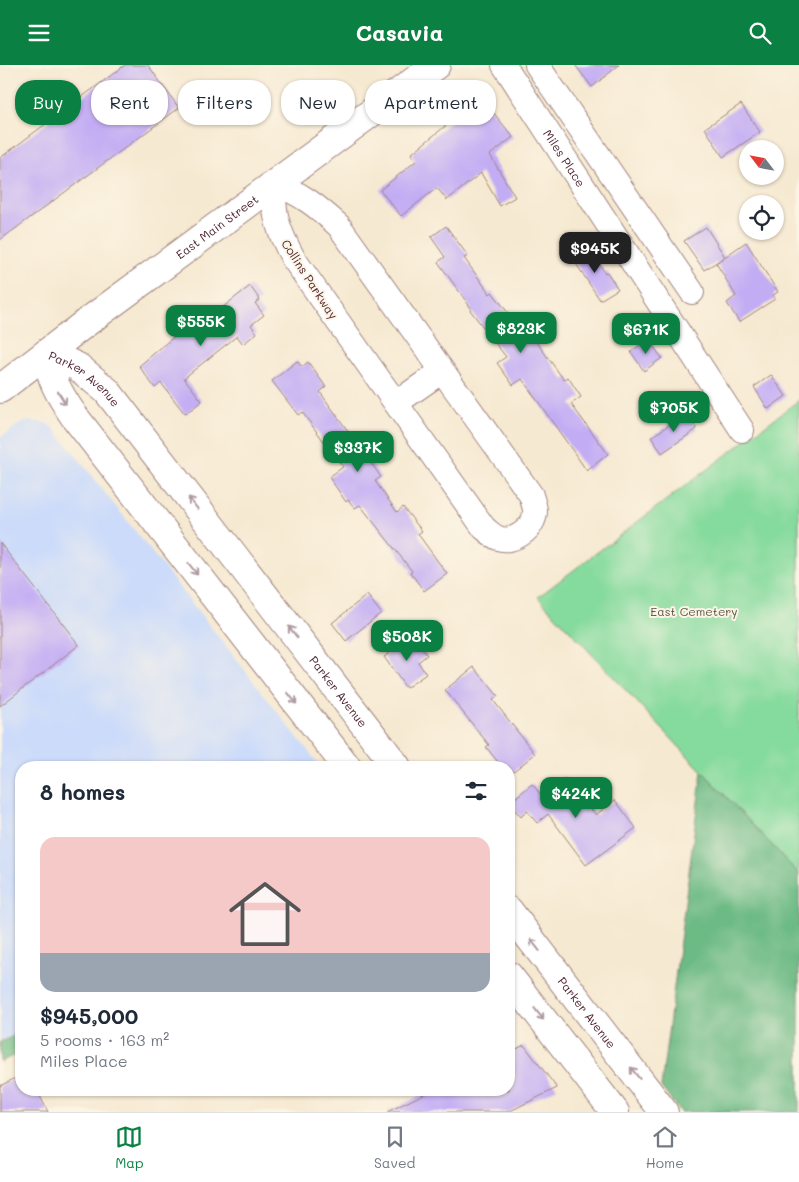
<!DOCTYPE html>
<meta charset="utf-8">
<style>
body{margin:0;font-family:Mali,sans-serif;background:#f2f2f3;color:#1f2937;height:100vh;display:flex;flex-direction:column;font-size:19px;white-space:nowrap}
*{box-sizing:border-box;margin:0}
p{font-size:16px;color:#747a83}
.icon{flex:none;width:28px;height:28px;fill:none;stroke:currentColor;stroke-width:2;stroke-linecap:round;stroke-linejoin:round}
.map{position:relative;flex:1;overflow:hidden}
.side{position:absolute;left:15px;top:696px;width:500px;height:335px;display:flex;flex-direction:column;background:#fff;border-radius:20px;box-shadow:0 1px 4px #0004}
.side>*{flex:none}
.banner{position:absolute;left:15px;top:15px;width:500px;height:45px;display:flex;gap:10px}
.needle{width:32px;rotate:302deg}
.controls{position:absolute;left:739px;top:75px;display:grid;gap:10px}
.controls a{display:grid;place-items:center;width:45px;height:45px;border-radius:50%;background:#fff;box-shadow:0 1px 4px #0004;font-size:25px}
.price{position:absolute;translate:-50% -42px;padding:0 11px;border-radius:10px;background:#0b8043;color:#fff;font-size:16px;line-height:32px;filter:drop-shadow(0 1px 2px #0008)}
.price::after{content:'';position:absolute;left:50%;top:30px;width:15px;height:11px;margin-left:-8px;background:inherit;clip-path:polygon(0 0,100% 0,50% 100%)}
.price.on{background:#222;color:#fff}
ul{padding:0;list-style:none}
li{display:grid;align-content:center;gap:10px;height:265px;padding:0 25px}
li+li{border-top:1px solid #e0e1e3}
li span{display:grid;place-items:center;height:155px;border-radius:15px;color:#555}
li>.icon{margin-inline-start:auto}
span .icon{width:90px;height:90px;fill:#fffc;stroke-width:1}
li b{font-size:21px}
h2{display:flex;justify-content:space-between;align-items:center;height:60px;padding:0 25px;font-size:21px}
.chip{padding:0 18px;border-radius:20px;background:#fff;box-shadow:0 1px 4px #0004;font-size:18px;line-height:45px}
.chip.on{background:#0b8043;color:#fff}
header{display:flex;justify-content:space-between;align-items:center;height:65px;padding:0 25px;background:#0b8043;color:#fff;font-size:22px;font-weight:800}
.dock{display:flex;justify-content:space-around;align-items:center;height:70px;border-top:1px solid #e0e1e3;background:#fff;font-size:14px;color:#747a83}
.dock a{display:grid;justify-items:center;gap:2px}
.dock .on{color:#0b8043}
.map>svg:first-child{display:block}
</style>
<header><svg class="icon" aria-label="menu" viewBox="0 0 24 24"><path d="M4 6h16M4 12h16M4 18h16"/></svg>Casavia<svg class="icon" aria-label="search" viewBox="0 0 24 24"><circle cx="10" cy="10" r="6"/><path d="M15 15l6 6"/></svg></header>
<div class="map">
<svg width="799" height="1047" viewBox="0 0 799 1047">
<rect width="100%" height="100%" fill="#fcf5e5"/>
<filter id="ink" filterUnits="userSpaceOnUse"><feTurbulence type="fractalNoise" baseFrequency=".02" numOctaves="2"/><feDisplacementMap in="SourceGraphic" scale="10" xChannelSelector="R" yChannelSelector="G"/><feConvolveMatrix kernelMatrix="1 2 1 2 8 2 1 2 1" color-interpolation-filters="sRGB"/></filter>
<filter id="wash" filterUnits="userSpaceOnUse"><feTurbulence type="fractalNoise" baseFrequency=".0096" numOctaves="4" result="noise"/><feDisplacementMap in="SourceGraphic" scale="20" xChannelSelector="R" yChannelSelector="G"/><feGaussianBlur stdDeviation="1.12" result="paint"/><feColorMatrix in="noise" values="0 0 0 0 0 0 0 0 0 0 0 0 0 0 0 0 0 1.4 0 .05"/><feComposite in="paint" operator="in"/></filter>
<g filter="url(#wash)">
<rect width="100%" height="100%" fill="#f6e9d1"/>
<path fill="#ccdbfa" d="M 28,356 L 46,358 L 54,363 L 321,702 L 21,702 L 21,968 L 0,977 L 0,373 L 16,361 Z"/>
<path fill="#85da9d" stroke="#687c64" d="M 799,335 L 799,809 L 538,532 Z"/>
<path fill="#6cba84" stroke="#5b6c58" d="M 702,706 L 799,809 L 799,1047 L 680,1047 L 661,1022 Z
M 21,968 L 21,987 L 0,997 L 0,977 Z"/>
<g id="blocks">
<path fill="#c2acf4" d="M 125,0 L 148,0 L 179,43 L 0,175 L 0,93 Z
M 575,0 L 619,0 L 592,22 Z
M 481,32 L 513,72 L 490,90 L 515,132 L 500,141 L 481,108 L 447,135 L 437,123 L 401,151 L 380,125 L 416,96 L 411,89 Z
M 741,39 L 760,67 L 723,92 L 705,63 Z
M 446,161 L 468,191 L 464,193 L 490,229 L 492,227 L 529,275 L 533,272 L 564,315 L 568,312 L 581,332 L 571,339 L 608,389 L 587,406 L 522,314 L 513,320 L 497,298 L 506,292 L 470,245 L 471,243 L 438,197 L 445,192 L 431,172 Z
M 706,162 L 725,192 L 704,205 L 684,176 Z
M 746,177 L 778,227 L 773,230 L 775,234 L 739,257 L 727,238 L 736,231 L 716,198 Z
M 590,183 L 605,208 L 607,207 L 618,224 L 600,235 L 573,194 Z
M 250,221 L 260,235 L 255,238 L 264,250 L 251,260 L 257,268 L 243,279 L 237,271 L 184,313 L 202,336 L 185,349 L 161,318 L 155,323 L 139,301 L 195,254 L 200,260 Z
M 648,274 L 662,293 L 644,306 L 631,287 Z
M 297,296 L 302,302 L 308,297 L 326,322 L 320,327 L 381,412 L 375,416 L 397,447 L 403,442 L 422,466 L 418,469 L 447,509 L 424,526 L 410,507 L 412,506 L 360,440 L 355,443 L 348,435 L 346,437 L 329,412 L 343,402 L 302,347 L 298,350 L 272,316 Z
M 771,310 L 786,331 L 768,344 L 754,322 Z
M 687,348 L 697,364 L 662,388 L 651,372 Z
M 0,478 L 79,580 L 0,641 Z
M 367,530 L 381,548 L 346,576 L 332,558 Z
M 413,571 L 427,590 L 418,597 L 426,609 L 406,623 L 384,592 Z
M 474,602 L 498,631 L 493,635 L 535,689 L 510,709 L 509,702 L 502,702 L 486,682 L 489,680 L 445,625 Z
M 565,713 L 596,750 L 615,735 L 636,763 L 586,800 L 548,749 L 537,758 L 527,746 L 521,752 L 509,738 L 532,719 L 543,732 Z
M 524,980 L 557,1023 L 508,1047 L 387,1047 L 432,1025 L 509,1025 L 509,988 Z
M 21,1010 L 21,1025 L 37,1025 L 48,1047 L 0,1047 L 0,1021 Z"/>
</g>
</g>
<g filter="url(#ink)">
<use href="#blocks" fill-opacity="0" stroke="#a0847e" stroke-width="1"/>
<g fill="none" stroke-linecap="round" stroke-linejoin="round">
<g stroke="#a0847e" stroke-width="26">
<g id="street">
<path id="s1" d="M 504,0 L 742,365"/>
<path d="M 537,0 L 692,227"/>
<path d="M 274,119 C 300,127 319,143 339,161 L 531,430 C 532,435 535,441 535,446 C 535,463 514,479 498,473 C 493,471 488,466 484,463 L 293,193 C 278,165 273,151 274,119 Z"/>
<path d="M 396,338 L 442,306"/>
</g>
</g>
<g stroke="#a0847e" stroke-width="30">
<g id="secondary">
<path id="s2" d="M 347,702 L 74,351 C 59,329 50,314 47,288 L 78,302 L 107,326 L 397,702"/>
<path id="s3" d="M 509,846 L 664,1047"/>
<path d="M 509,911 L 615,1047"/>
</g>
</g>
<g stroke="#a0847e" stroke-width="30">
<g id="primary">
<path id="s4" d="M 0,324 L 83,260 L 436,0"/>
</g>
</g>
<use href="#street" stroke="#fff" stroke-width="24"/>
<use href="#secondary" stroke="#fff" stroke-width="28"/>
<use href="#primary" stroke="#fff" stroke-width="28"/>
</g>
<defs><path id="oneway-shaft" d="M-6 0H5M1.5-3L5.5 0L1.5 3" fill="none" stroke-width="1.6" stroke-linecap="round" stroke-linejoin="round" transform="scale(1.25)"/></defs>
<g stroke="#ae9aa0">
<use href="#oneway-shaft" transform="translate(62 333) rotate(58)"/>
<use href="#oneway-shaft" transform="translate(193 438) rotate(-128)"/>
<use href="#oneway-shaft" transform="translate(193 504) rotate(52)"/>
<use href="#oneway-shaft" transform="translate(293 567) rotate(-128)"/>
<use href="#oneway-shaft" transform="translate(292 633) rotate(52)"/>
<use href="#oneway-shaft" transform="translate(535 880) rotate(-128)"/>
<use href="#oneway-shaft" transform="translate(539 949) rotate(52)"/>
<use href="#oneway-shaft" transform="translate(635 1008) rotate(-128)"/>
</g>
</g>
<g text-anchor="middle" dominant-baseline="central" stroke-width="4" stroke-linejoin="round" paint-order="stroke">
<g font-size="12" fill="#4a1f2b" stroke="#fcf5e5">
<text stroke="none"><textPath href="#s1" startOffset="111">Miles Place</textPath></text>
<text stroke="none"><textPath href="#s4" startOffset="271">East Main Street</textPath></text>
<text transform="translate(310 214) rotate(57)">Collins Parkway</text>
<text stroke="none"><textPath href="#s2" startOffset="560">Parker Avenue</textPath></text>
<text stroke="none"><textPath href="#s2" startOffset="965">Parker Avenue</textPath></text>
<text stroke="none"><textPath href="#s3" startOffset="128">Parker Avenue</textPath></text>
</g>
<g font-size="12" fill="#5c574d" stroke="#fcf5e5">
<text x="694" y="546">East Cemetery</text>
</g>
</g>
</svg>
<div class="controls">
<a><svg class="needle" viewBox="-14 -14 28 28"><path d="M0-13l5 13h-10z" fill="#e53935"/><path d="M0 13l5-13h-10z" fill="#747a83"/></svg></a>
<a><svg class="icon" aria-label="locate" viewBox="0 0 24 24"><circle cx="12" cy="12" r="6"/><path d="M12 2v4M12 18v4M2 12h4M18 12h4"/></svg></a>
</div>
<b class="price on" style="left:595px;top:209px">$945K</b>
<b class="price" style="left:201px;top:282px">$555K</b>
<b class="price" style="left:521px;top:289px">$823K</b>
<b class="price" style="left:646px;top:290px">$671K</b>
<b class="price" style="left:674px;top:368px">$705K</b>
<b class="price" style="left:358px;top:408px">$337K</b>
<b class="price" style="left:407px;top:597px">$508K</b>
<b class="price" style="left:576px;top:754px">$424K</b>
<div class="banner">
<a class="chip on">Buy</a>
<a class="chip">Rent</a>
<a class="chip">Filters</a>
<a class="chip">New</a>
<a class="chip">Apartment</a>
</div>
<section class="side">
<h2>8 homes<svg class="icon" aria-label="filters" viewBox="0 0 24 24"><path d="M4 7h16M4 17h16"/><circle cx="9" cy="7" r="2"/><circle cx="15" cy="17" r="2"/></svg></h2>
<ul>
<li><span style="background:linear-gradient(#f6c9c9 75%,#9aa5b1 0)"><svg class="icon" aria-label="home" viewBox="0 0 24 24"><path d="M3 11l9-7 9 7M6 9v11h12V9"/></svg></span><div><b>$945,000</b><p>5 rooms · 163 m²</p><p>Miles Place</p></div></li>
</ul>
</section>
</div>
<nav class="dock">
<a class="on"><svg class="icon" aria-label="map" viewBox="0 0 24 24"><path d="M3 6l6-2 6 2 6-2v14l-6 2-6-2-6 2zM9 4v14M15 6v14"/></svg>Map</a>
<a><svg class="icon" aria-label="saved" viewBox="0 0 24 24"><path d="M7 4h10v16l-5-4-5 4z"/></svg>Saved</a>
<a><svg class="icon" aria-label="home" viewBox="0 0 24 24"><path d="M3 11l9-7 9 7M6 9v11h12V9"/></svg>Home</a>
</nav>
